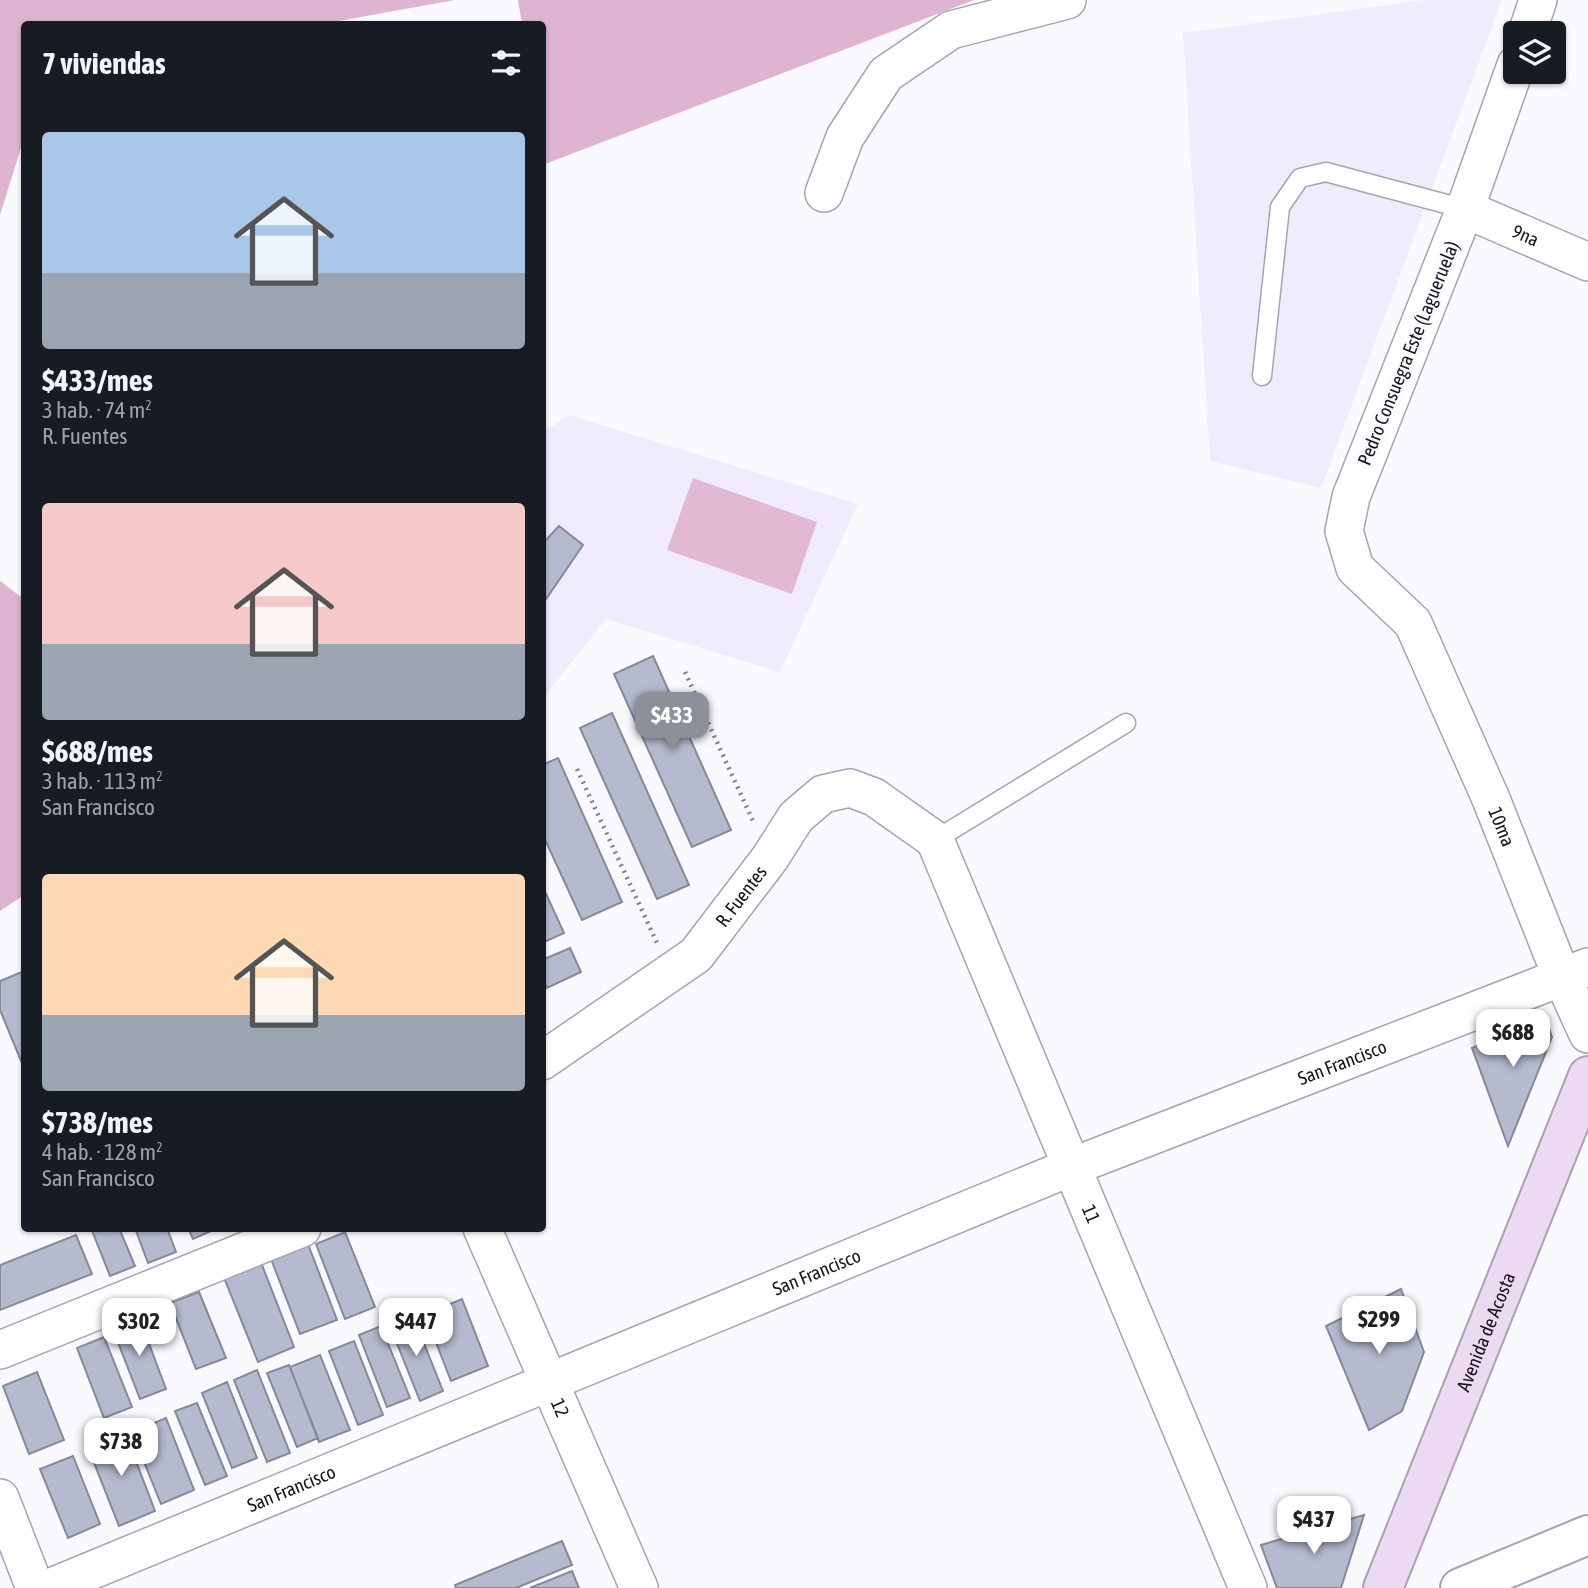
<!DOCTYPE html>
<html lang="es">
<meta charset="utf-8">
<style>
body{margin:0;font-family:"Asap Condensed",sans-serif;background:#20242c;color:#f1f3f6;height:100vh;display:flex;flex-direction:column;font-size:26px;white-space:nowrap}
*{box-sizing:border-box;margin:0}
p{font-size:23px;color:#9ea1a6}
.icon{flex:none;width:38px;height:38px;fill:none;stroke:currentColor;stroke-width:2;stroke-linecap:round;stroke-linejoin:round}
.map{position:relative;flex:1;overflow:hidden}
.drawer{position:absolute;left:21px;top:21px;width:525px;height:1211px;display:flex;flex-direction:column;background:#171b24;border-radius:7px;box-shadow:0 2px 5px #0004}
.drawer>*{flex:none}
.tools{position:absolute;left:1503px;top:21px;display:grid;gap:14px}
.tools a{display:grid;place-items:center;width:63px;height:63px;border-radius:7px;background:#171b24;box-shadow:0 2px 5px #0004;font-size:35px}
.price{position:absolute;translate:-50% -60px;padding:0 16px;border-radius:14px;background:#fff;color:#222;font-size:23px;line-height:46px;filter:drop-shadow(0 2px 4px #0008)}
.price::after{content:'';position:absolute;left:50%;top:42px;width:21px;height:16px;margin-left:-10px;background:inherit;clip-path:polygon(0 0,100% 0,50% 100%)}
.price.active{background:#8c9099;color:#fff}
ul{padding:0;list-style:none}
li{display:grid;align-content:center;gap:14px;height:371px;padding:0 21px}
li span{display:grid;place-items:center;height:217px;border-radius:7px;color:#555}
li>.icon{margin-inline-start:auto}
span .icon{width:126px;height:126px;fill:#fffc;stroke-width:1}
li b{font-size:30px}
h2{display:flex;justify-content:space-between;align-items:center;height:84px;padding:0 21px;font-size:30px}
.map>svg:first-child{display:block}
</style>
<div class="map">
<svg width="1588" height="1588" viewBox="0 0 1588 1588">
<rect width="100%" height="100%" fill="#faf9fe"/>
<path fill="#f0ecfe" d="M 1423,0 L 1502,0 L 1321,488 L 1210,461 L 1183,33 Z
M 569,415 L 858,504 L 780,672 L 606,619 L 543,698 L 543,432 Z"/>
<path fill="#e1b9d3" d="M 693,478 L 817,522 L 792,594 L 667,550 Z"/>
<path fill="#dfb4d0" d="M 0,0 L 455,0 L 322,24 L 24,24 L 24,138 L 0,215 Z
M 518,0 L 974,0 L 545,164 L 542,24 L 522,24 Z
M 0,581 L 24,599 L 24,895 L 0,911 Z"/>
<path fill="#b5bacf" stroke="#84899d" stroke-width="2" d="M 559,526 L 583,545 L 542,605 L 542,544 Z
M 653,656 L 731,830 L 692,847 L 614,674 Z
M 612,713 L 689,885 L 657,899 L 580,728 Z
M 558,758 L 622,902 L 582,920 L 542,833 L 542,765 Z
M 542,885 L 564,933 L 542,943 Z
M 570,948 L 581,972 L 547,988 L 542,977 L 542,960 Z
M 24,971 L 24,1068 L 0,1010 L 0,981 Z
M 1544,1015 L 1552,1037 L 1508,1146 L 1472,1048 Z
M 91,1228 L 119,1228 L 135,1266 L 110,1276 Z
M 135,1228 L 167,1228 L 176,1252 L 148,1263 Z
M 188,1228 L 218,1228 L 193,1239 Z
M 345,1232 L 375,1307 L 345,1319 L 316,1244 Z
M 76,1235 L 92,1274 L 0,1310 L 0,1265 Z
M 308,1244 L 337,1320 L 300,1334 L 271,1259 Z
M 260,1260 L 294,1347 L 258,1362 L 223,1275 Z
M 1401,1289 L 1424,1352 L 1402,1411 L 1369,1430 L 1326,1326 Z
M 199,1292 L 226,1358 L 196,1369 L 170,1303 Z
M 462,1299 L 488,1366 L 451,1381 L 425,1314 Z
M 413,1316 L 443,1391 L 420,1401 L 390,1326 Z
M 139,1317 L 166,1389 L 140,1399 L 112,1327 Z
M 381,1326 L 410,1398 L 387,1407 L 359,1335 Z
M 104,1337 L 132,1407 L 104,1418 L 77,1348 Z
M 354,1341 L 383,1415 L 358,1425 L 329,1351 Z
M 320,1355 L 350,1430 L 319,1442 L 290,1367 Z
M 289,1365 L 318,1438 L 297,1447 L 267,1373 Z
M 257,1370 L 290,1453 L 267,1462 L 234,1380 Z
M 37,1372 L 64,1440 L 29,1454 L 3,1386 Z
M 227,1382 L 257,1458 L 232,1468 L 202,1393 Z
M 197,1403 L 227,1476 L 205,1485 L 175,1411 Z
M 166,1418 L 194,1490 L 161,1504 L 132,1432 Z
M 124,1430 L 155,1511 L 119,1526 L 87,1445 Z
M 73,1456 L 100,1524 L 68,1538 L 40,1469 Z
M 1364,1515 L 1341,1588 L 1277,1588 L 1261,1545 Z
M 562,1541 L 572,1565 L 516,1588 L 456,1588 L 455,1585 Z
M 572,1571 L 579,1588 L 530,1588 Z"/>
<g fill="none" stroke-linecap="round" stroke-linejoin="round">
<g stroke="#a7a2b7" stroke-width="21">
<path id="service" d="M 1262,376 L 1280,207 L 1300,178 L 1326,172 L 1465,209
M 935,840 L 1126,723"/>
</g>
<g stroke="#a7a2b7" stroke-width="40">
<g id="minor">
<path d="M 1527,33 L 1538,0"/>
<path id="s1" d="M 1516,65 L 1465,209 L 1351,497 L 1344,531 L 1355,568 L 1413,623 L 1491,799 L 1561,975 L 1588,1034"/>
<path d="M 824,193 L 845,137 L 886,74 L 951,30 L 1067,0"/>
<path id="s2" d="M 1465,209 L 1588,262"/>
<path id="s3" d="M 542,1061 L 696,955 L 770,858 L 796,817 L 823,794 L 850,788 L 874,797 L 935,840 L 1248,1588"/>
<path id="s4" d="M 482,1228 L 639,1588"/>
<path d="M 0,1350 L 302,1228"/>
<path d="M 0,1498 L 35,1588"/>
<path id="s5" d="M 49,1588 L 1071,1167 L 1588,967"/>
</g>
</g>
<g stroke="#a7a2b7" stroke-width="42">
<path id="tertiary" d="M 1460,1588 L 1588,1535"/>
</g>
<g stroke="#a7a2b7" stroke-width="42">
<g id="secondary">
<path id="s6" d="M 1383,1588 L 1588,1076"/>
</g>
</g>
<path stroke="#828087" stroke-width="4.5" stroke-dasharray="2 5" stroke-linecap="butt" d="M 685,672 L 753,821
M 577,769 L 657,943"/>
<use href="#service" stroke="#fff" stroke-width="18"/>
<use href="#minor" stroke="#fff" stroke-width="37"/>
<use href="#tertiary" stroke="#fff" stroke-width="38"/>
<use href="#secondary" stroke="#ecdaf2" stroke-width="38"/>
</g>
<g text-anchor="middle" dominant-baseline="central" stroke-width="6" stroke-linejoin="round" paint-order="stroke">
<g font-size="19" fill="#14121a" stroke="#faf9fe">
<text stroke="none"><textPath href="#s2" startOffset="66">9na</textPath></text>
<text transform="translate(1408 353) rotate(-68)">Pedro Consuegra Este (Lagueruela)</text>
<text stroke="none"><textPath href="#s1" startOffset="838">10ma</textPath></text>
<text stroke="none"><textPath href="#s3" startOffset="261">R. Fuentes</textPath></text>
<text stroke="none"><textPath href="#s5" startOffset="1396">San Francisco</textPath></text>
<text stroke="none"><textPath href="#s3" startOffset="926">11</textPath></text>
<text stroke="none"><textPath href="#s5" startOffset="830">San Francisco</textPath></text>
<text stroke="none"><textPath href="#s6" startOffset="276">Avenida de Acosta</textPath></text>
<text stroke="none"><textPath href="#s4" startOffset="196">12</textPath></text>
<text stroke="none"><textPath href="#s5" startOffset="262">San Francisco</textPath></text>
</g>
</g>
</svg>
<div class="tools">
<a><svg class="icon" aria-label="layers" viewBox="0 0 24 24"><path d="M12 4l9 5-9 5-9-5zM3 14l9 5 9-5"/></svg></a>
</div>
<b class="price active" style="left:672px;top:752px">$433</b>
<b class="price" style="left:1513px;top:1069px">$688</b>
<b class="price" style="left:1379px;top:1356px">$299</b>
<b class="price" style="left:139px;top:1358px">$302</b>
<b class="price" style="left:416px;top:1358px">$447</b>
<b class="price" style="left:121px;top:1478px">$738</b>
<b class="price" style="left:1314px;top:1556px">$437</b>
<section class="drawer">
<h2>7 viviendas<svg class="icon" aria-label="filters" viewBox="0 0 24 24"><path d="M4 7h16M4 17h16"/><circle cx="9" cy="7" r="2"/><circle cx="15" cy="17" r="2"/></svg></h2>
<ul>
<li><span style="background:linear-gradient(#a9c7e8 65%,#9aa5b1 0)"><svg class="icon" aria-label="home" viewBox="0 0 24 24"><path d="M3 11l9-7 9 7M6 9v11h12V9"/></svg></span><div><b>$433/mes</b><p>3 hab. · 74 m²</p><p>R. Fuentes</p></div></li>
<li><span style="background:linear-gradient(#f6c9c9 65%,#9aa5b1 0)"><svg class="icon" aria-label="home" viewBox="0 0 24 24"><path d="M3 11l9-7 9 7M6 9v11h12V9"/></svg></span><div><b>$688/mes</b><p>3 hab. · 113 m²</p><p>San Francisco</p></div></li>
<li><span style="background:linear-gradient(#ffd9b3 65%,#9aa5b1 0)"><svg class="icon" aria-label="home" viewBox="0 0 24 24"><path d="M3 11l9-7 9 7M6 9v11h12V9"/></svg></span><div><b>$738/mes</b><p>4 hab. · 128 m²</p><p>San Francisco</p></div></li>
</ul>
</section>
</div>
